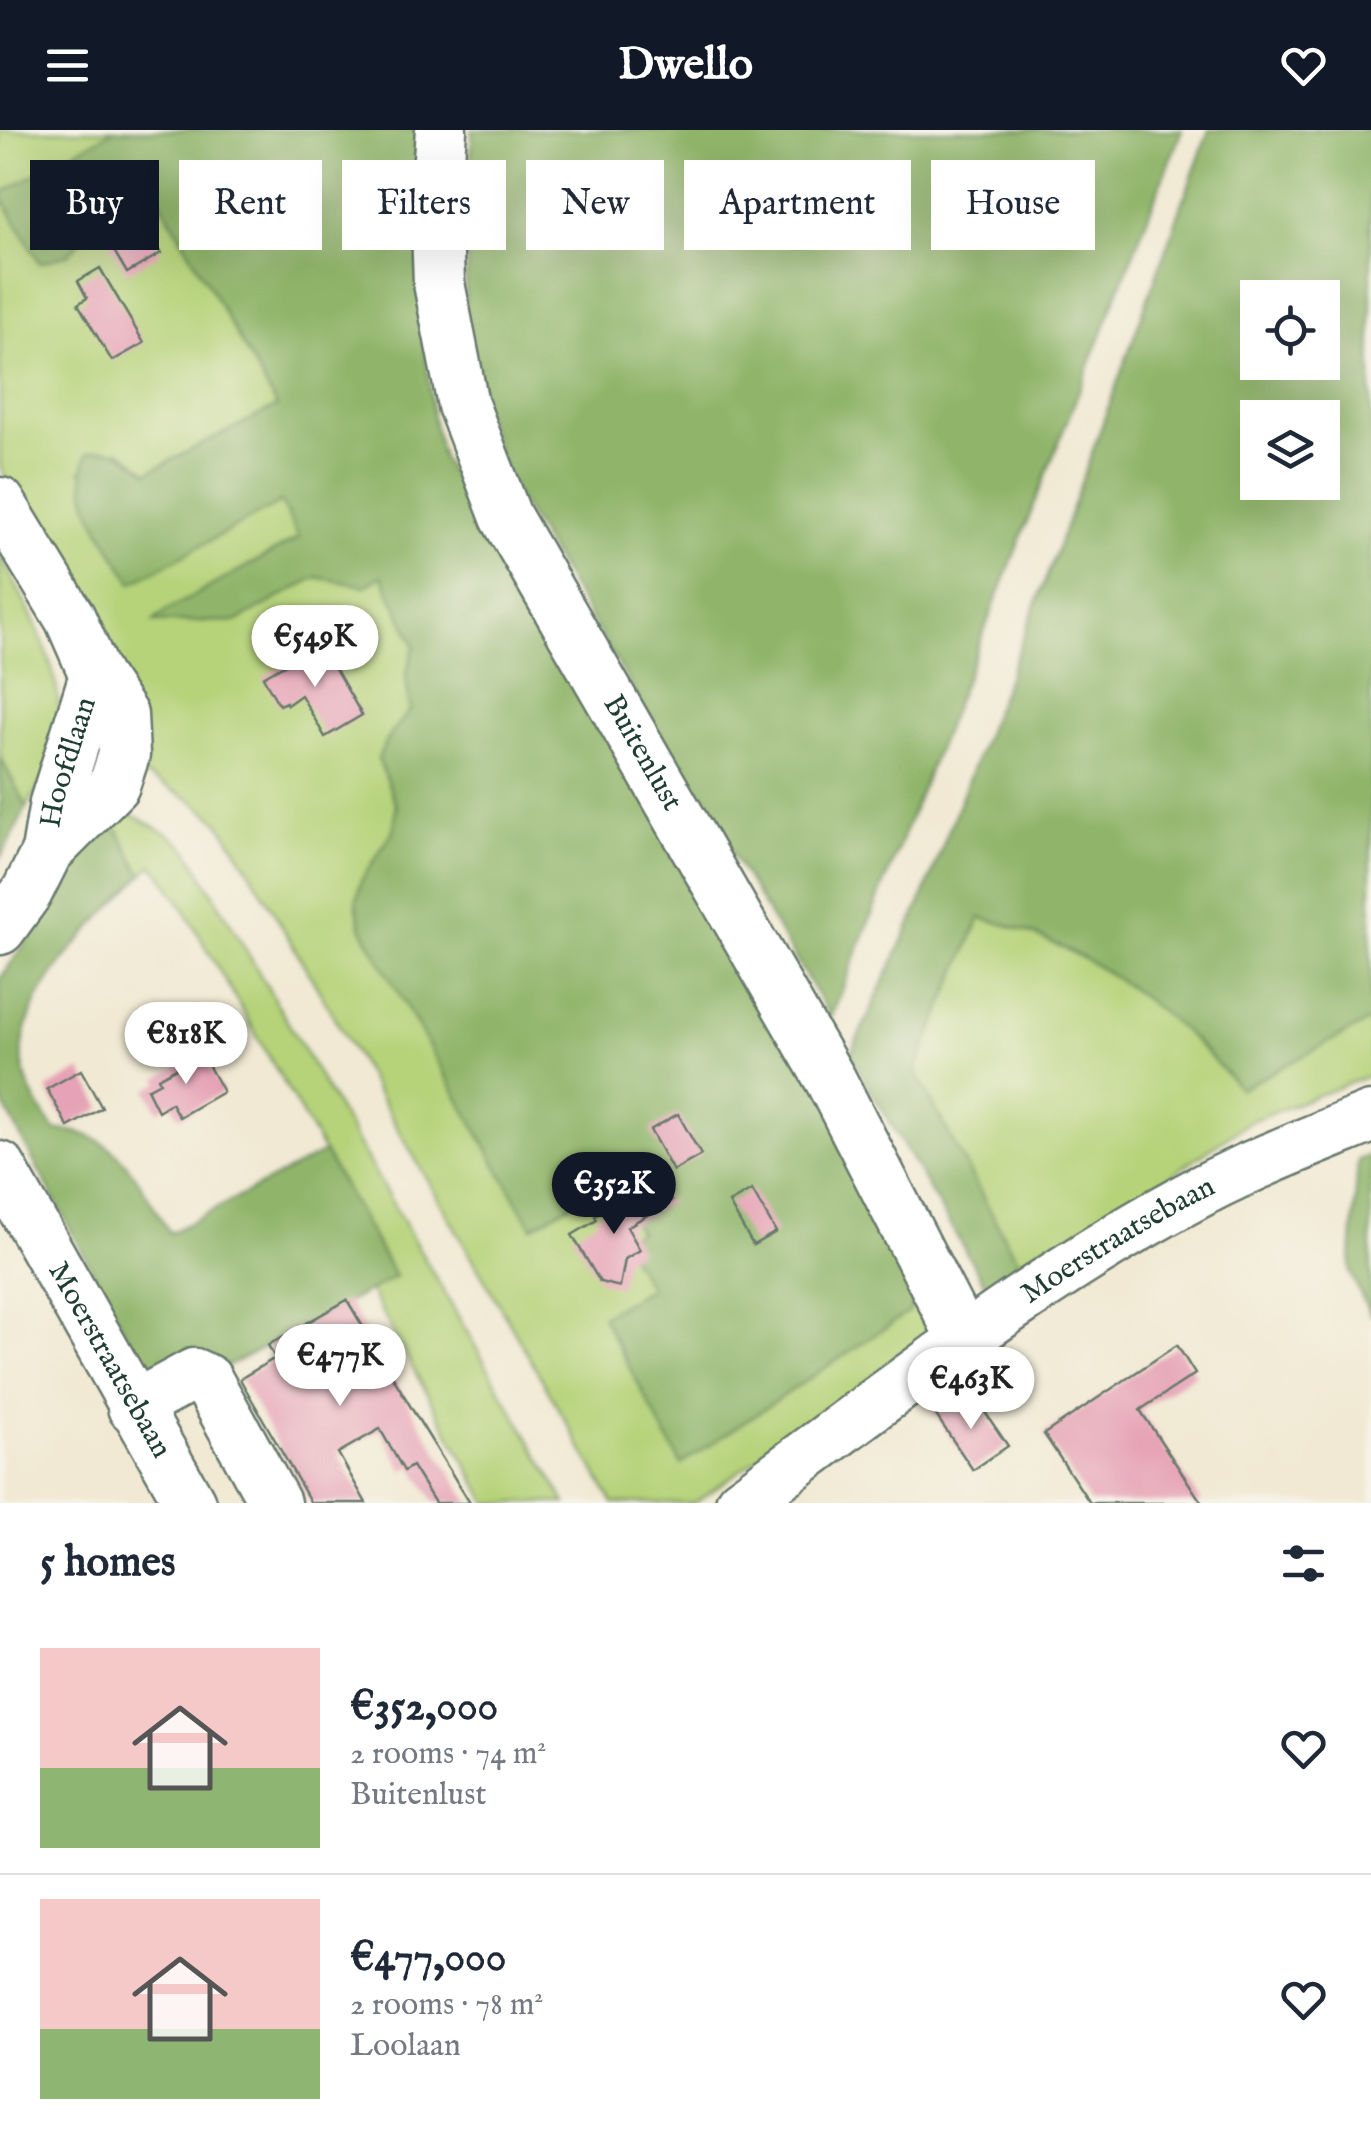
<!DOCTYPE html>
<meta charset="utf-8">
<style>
body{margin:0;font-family:"IM FELL English",serif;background:#f6f6f7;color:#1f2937;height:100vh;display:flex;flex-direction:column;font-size:38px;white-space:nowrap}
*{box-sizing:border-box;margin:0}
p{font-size:32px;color:#747a83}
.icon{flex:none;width:55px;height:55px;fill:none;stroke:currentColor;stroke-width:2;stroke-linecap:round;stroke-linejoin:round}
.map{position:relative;height:1373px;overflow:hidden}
.sheet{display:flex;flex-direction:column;background:#fff;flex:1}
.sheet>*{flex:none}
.top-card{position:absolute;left:30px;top:30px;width:1312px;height:90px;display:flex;gap:20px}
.controls{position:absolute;left:1240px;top:150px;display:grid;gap:20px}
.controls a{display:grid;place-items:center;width:100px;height:100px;border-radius:0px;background:#fff;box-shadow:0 10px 40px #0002;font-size:50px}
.price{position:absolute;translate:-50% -85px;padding:0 22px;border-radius:35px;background:#fff;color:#222;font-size:32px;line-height:65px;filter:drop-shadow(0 2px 5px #0008)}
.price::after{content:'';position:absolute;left:50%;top:60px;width:30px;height:22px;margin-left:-15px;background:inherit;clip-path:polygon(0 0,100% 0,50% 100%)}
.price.active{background:#111827;color:#fff}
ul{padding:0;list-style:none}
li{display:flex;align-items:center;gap:30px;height:250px;padding:0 40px}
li+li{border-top:2px solid #e0e1e3}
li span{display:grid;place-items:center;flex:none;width:280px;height:200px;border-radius:0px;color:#555}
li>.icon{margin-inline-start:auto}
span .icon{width:120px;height:120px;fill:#fffc;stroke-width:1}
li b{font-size:42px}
h2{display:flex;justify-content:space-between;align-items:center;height:120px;padding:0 40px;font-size:42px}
.pill{padding:0 35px;border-radius:0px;background:#fff;box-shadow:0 10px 40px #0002;font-size:35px;line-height:90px}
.pill.active{background:#111827;color:#fff}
header{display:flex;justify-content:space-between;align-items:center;height:130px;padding:0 40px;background:#111827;color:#fff;font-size:45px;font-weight:700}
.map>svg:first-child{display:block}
</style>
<header><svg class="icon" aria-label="menu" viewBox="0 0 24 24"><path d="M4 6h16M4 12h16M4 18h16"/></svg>Dwello<svg class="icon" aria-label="heart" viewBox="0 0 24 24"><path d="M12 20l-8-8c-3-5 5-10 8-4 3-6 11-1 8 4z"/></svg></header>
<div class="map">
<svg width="1371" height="1373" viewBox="0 0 1371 1373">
<rect width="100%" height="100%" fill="#f7f3e8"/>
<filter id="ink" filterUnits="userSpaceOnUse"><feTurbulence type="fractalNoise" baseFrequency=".01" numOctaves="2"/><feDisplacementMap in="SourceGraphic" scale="20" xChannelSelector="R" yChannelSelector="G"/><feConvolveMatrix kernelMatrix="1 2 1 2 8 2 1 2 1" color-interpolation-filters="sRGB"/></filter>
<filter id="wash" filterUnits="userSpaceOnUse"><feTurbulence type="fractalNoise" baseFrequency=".0048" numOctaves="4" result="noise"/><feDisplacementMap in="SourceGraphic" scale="40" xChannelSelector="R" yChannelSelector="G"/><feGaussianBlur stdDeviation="2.25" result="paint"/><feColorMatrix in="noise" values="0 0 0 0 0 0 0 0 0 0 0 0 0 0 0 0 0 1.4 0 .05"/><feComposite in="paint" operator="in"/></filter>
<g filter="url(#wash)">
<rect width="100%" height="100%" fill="#f1e9d3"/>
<path fill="#b6d37a" stroke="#6a8857" stroke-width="2.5" d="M 0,0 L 114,0 L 1,64 L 68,124 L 115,73 L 152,56 L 277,276 L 148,342 L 119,320 L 81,341 L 281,372 L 300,407 L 166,481 L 155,491 L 237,491 L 316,447 L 365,456 L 382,446 L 415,515 L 406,546 L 410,580 L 386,611 C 389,637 400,673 394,697 C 389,715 372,735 361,751 L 533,1097 L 608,1051 L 639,1102 L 622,1112 L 650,1158 L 602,1186 L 930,1143 L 936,1186 L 924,1211 L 694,1373 L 613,1373 L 249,739 L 219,692 L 193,671 L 105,624 L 103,525 L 0,337 Z
M 0,424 C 31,486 76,556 53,629 C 48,646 35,662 27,677 L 0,627 Z
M 101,668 L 170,705 L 188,720 L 566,1373 L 488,1373 L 370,1161 L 395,1146 L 184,779 L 161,744 L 152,735 L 142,745 Z
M 980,788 C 1082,812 1173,880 1240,959 L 1371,890 L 1371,945 L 1250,991 L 1028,1144 L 1008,1114 L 915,941 Z"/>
<path fill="#90b56a" stroke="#58794f" stroke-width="2.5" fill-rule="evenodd" d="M 114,0 L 437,0 L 421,183 L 433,288 L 442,328 L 930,1143 L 909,1182 L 681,1334 L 602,1186 L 650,1158 L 622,1111 L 639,1101 L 608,1052 L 532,1097 L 362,799 L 356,773 L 361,751 L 393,701 L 397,677 L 378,628 L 386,611 L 410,580 L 406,546 L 415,515 L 382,446 L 365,456 L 316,447 L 237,491 L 153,492 L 166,481 L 299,408 L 281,372 L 132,453 C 111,415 71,369 87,324 C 113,312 128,327 148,342 L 277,276 L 152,56 L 115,73 L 68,124 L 40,133 L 0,64 Z
M 472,0 L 1182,0 L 831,888 L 505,347 L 463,217 Z
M 1209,0 L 1371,0 L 1371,890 L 1240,959 C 1176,884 1078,808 980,788 L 915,941 L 1008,1114 L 1028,1144 L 993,1168 L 850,925 L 921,772 L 1052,433 ZM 1258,168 L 1322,168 L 1322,232 L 1258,232 ZM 1258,288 L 1322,288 L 1322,352 L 1258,352 Z
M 0,627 L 27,677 L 0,729 Z
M 101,668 L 142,745 C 97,793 6,871 25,945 C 30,965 43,984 55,1000 C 121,1000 138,1054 170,1103 L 324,1022 L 395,1147 L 215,1243 L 151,1250 L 0,968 L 0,849 L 74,744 Z
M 1371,1025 L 1371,1186 L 1350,1142 L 1358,1030 Z"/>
<g id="blocks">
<path fill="#e6a2b6" d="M 141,89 L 161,123 L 127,143 L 107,109 Z
M 100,138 L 144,213 L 112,231 L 78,174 L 87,168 L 78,151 Z
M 321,514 L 362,585 L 325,607 L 301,565 L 287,575 L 286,572 L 279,575 L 263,547 Z
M 202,924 L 223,962 L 179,987 L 171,973 L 158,981 L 147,959 L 160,952 L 158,948 Z
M 81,940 L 102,978 L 68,997 L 47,959 Z
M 678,984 L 701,1025 L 673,1041 L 650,1000 Z
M 752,1060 L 776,1102 L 753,1115 L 729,1073 Z
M 634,1064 L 671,1071 L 627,1097 L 640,1120 L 625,1129 L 620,1157 L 600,1152 L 572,1105 L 597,1090 L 595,1086 Z
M 347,1170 L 418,1289 L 470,1373 L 435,1373 L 412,1336 L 404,1341 L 380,1299 L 338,1323 L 366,1373 L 311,1373 L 240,1249 L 275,1228 L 268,1215 Z
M 1177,1215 L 1195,1244 L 1140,1280 L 1202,1373 L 1090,1373 L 1044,1304 Z
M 976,1269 L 1008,1316 L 973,1340 L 927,1272 L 958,1281 Z"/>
</g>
</g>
<g filter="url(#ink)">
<use href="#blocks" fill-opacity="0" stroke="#68796c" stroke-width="2.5"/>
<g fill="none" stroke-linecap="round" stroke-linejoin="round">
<g stroke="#68796c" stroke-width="55">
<g id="minor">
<path id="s1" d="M 441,0 L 436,71 L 439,153 L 463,275 L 506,387 L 831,951 L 964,1211"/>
<path d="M 0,373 L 70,488 L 95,545 L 122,585 L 124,625 L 114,655 L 47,722 L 27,762 L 0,799"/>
<path id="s2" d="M 47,722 L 55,673 L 95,545"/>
<path id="s3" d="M 0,1037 L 190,1373"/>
<path d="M 133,1277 L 194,1244 L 207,1250 L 275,1373"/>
<path id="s4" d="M 741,1373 C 891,1264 1038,1146 1203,1060 C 1257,1032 1315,1010 1371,987"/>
</g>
</g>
<use href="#minor" stroke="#fff" stroke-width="50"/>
</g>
</g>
<g text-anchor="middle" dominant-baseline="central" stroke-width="8" stroke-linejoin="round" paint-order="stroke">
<g font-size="30" fill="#1f3d34" stroke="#f7f3e8">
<text stroke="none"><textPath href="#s1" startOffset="670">Buitenlust</textPath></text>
<text stroke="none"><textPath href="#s2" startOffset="92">Hoofdlaan</textPath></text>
<text stroke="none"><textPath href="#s4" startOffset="460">Moerstraatsebaan</textPath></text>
<text stroke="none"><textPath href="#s3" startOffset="222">Moerstraatsebaan</textPath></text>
</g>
</g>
</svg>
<div class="controls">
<a><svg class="icon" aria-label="locate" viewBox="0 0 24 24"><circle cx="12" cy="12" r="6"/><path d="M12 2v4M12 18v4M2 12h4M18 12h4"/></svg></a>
<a><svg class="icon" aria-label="layers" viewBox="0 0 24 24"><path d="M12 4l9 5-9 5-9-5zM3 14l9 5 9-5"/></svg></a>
</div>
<b class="price" style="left:315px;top:560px">€549K</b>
<b class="price" style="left:186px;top:957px">€818K</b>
<b class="price active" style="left:614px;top:1107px">€352K</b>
<b class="price" style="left:340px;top:1279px">€477K</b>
<b class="price" style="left:971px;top:1302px">€463K</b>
<div class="top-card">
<a class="pill active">Buy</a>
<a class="pill">Rent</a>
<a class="pill">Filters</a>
<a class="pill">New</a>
<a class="pill">Apartment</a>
<a class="pill">House</a>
</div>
</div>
<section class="sheet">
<h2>5 homes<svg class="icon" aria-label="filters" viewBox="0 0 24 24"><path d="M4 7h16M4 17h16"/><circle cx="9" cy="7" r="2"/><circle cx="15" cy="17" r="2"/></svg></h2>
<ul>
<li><span style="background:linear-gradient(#f6c9c9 60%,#8fb573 0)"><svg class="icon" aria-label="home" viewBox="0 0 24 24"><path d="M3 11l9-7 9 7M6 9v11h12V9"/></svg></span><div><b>€352,000</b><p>2 rooms · 74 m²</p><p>Buitenlust</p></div><svg class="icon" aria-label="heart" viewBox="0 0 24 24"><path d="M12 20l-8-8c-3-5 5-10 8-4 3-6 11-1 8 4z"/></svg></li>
<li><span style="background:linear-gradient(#f6c9c9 65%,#8fb573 0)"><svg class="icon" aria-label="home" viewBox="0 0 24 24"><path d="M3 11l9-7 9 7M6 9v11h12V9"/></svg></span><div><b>€477,000</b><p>2 rooms · 78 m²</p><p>Loolaan</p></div><svg class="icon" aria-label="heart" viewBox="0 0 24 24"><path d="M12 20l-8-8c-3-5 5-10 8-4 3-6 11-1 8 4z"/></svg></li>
</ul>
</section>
